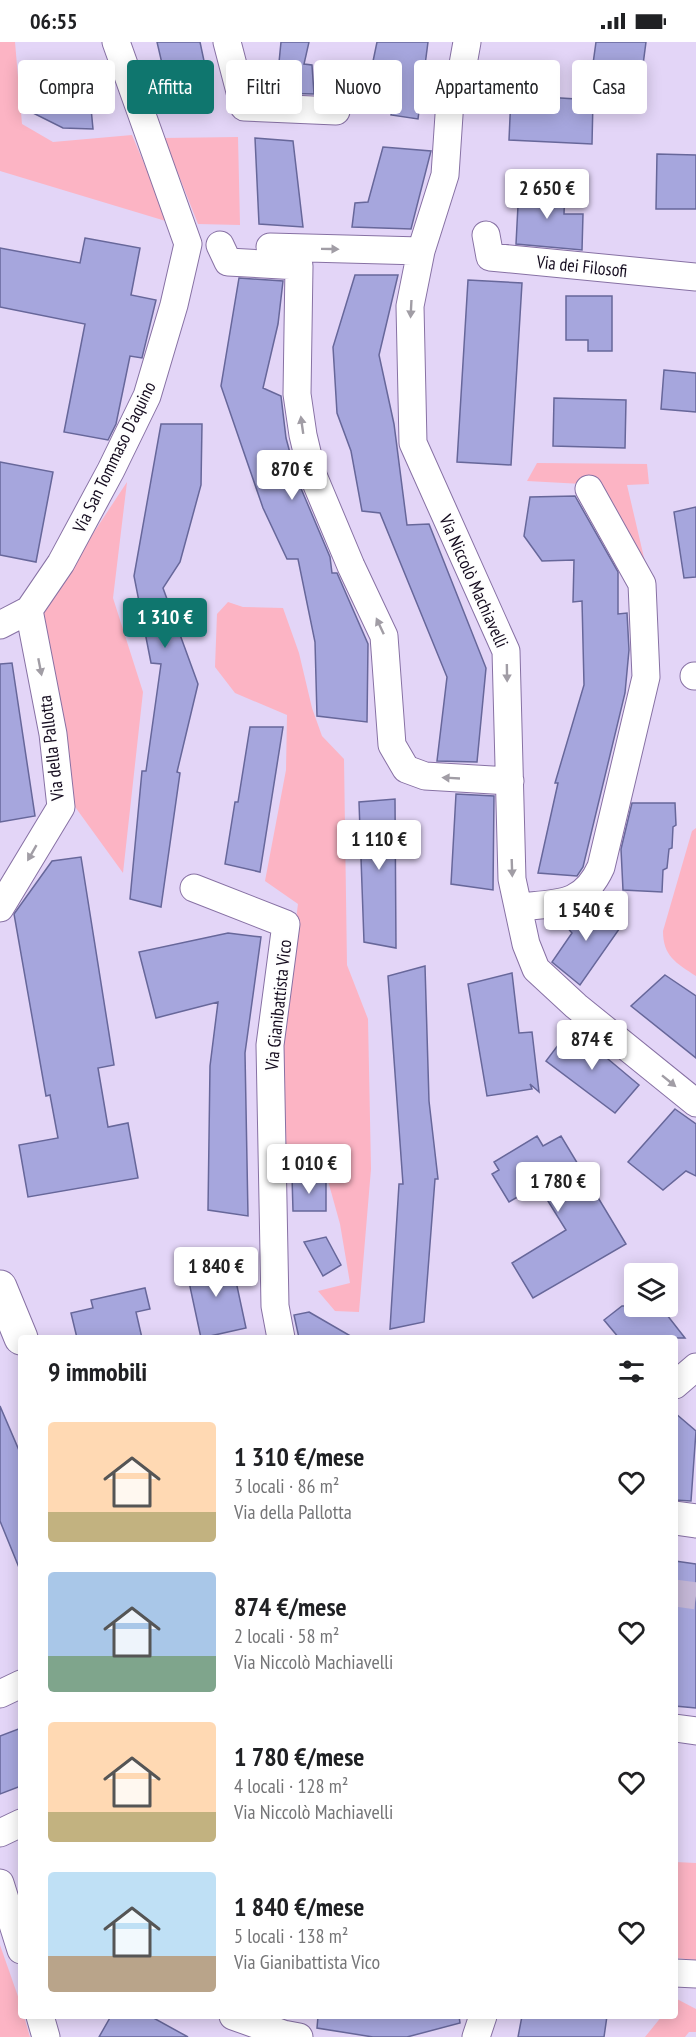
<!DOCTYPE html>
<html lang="it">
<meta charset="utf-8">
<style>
body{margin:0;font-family:"PT Sans Narrow",sans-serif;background:#f6f6f6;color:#202124;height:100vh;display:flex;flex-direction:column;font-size:22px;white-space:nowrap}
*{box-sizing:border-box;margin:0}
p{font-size:20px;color:#757577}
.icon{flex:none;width:33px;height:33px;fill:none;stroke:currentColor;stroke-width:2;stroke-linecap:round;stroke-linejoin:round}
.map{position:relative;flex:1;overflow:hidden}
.drawer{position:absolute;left:18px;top:1293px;width:660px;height:684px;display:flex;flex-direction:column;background:#fff;border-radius:6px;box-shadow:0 3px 15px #0003}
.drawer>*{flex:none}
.top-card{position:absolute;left:18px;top:18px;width:660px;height:54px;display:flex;gap:12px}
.controls{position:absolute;left:624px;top:1221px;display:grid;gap:12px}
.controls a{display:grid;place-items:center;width:54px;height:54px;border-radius:6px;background:#fff;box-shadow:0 3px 15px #0003;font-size:30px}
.price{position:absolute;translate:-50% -51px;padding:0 14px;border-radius:6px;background:#fff;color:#222;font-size:20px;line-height:39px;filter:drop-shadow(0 2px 3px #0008)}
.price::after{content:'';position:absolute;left:50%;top:36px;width:18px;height:14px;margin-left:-9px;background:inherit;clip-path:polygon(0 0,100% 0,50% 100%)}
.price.selected{background:#0f766e;color:#fff}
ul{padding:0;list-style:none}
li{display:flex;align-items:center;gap:18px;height:150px;padding:0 30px}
li span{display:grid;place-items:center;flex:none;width:168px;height:120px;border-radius:6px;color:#555}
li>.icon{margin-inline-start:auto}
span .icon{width:72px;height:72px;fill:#fffc;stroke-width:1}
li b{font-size:26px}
h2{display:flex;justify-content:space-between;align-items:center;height:72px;padding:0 30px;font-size:26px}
.chip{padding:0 21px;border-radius:6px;background:#fff;box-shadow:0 3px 15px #0003;font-size:21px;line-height:54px}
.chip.selected{background:#0f766e;color:#fff}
.status{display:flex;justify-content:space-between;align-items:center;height:42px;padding:0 30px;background:#fff;direction:ltr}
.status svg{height:16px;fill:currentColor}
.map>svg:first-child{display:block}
</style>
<div class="status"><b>06:55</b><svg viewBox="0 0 49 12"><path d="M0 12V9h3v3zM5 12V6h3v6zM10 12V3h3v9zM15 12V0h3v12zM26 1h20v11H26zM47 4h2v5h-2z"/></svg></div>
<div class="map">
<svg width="696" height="1995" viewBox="0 0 696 1995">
<rect width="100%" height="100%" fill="#e3d5f7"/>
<path fill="#fcb4c4" d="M 0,0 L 15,0 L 22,82 L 53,100 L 132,93 L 169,180 L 0,129 Z
M 238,95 L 240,183 L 198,182 L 164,96 Z
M 537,421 L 647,422 L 649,442 L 627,443 L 645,520 L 601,443 L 527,439 Z
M 127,440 L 113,556 L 143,650 L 123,831 L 73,762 L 42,569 Z
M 228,560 L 243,565 L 283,566 L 299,611 L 312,666 L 322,694 L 344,717 L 347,923 L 368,977 L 371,1127 L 359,1270 L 335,1269 L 318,1249 L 350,1241 L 340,1182 L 325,1128 L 285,1119 L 279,1002 L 298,862 L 265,839 L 286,728 L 287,673 L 235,651 L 215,625 L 217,572 Z
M 696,786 L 696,934 C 676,921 663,914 663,889 L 692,789 Z
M 675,1820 L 696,1821 L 696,1918 L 675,1916 Z
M 0,1903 L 21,1963 L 21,1974 L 24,1974 L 30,1995 L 0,1995 Z
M 675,1956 L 696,1967 L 696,1990 L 689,1990 L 685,1995 L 645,1995 L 662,1974 L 675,1974 Z"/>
<path fill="#a6a6dd" stroke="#67679a" stroke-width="1.5" d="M 157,0 L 200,0 L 207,33 L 167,43 Z
M 281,0 L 309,0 L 304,22 L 312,23 L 314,52 L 276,51 Z
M 377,0 L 428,0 L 418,77 L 391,73 L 401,34 L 371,29 Z
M 596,0 L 646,0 L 641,38 L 592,29 Z
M 24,21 L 87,24 L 93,87 L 63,86 L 29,69 Z
M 511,53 L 593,58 L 592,102 L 509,98 Z
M 255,96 L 293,99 L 303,185 L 259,182 Z
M 383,105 L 431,109 L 411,187 L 352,185 L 355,161 L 368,160 Z
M 657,112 L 696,113 L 696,167 L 656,167 Z
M 519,144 L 565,146 L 564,172 L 583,172 L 582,208 L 516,202 Z
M 85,196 L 140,206 L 131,253 L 156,258 L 142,316 L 130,314 L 116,382 L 108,398 L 64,390 L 85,282 L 0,265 L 0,206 L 80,221 Z
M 355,233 L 398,233 L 379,313 L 394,382 L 407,483 L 429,482 L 486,626 L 477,720 L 437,719 L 447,635 L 380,471 L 362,469 L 351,409 L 337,371 L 333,305 Z
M 239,236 L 283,239 L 278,282 L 263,346 L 281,354 L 286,396 L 297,437 L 330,515 L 332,531 L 337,531 L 368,602 L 367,680 L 317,674 L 315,600 L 298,517 L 287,517 L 263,466 L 221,344 Z
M 468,238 L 522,241 L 511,423 L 457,420 Z
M 566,254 L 612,254 L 612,309 L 588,309 L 588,298 L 566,298 Z
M 664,328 L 696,331 L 696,370 L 661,367 Z
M 554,356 L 626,358 L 625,406 L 553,404 Z
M 161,382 L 202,382 L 201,443 L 180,520 L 163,546 L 198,642 L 177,730 L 180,731 L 161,865 L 130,857 L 142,729 L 146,729 L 161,622 L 151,621 L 134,534 Z
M 0,420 L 53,430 L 36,520 L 0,513 Z
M 575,454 L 618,530 L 618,572 L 627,571 L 629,608 L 625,651 L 583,825 L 577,834 L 538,831 L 558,741 L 555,741 L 584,643 L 582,559 L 573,560 L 574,518 L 542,519 L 524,494 L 530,455 Z
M 696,465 L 696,535 L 684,536 L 674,470 Z
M 12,621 L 35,774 L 0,780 L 0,622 Z
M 250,685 L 283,685 L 260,830 L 225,822 L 235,760 L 238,760 Z
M 456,752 L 494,754 L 493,848 L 451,842 Z
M 395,757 L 396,906 L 364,900 L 359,760 Z
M 632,761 L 675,761 L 676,783 L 673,785 L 672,806 L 669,807 L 667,826 L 663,828 L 662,850 L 623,848 L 621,807 Z
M 81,815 L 114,1023 L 98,1026 L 108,1085 L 128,1081 L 138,1136 L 28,1155 L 19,1103 L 58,1096 L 50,1053 L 46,1054 L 14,872 L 52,819 Z
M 592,862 L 622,883 L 580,943 L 552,920 L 572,891 L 565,883 L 573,873 Z
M 228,891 L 261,895 L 245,1011 L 248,1174 L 208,1168 L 210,1024 L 218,960 L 156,976 L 139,910 Z
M 425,924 L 429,1059 L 438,1137 L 435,1137 L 424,1280 L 390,1287 L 399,1142 L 403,1142 L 388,934 Z
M 512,931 L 519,991 L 532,990 L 539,1050 L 530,1042 L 532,1047 L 487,1054 L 468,942 Z
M 665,933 L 696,954 L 696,1016 L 631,964 Z
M 571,986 L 639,1043 L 615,1071 L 546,1019 Z
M 675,1067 L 696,1082 L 696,1134 L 686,1129 L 663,1148 L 628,1120 Z
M 537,1094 L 543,1104 L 561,1094 L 626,1202 L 533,1256 L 512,1221 L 566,1188 L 538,1143 L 509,1160 L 492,1132 L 499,1128 L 494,1120 Z
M 292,1134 L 326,1139 L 326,1169 L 293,1169 Z
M 326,1195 L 341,1223 L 323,1234 L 304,1200 Z
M 231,1216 L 246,1286 L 201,1296 L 186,1226 Z
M 145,1246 L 150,1267 L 136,1270 L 142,1296 L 77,1296 L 71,1271 L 93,1266 L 91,1258 Z
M 622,1264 L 660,1264 L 685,1296 L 619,1296 L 604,1278 Z
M 309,1270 L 354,1296 L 299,1296 L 294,1273 Z
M 0,1364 L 21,1413 L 20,1528 L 0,1479 Z
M 675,1371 L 696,1389 L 691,1459 L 675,1458 Z
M 675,1519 L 696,1522 L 696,1666 L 675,1664 Z
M 21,1686 L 21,1744 L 0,1752 L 0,1694 Z
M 111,1974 L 150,1974 L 188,1995 L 99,1995 Z
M 318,1974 L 459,1974 L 460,1981 L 407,1995 L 373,1995 L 317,1986 Z
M 522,1974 L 607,1974 L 604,1995 L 518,1995 Z"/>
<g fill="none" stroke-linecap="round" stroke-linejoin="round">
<path stroke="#c4b7d6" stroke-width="27" stroke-dasharray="27 14" stroke-linecap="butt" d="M 675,1551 L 696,1554"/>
<g stroke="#8771a4" stroke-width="29">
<path id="minor" d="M 116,0 L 188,202
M 227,0 L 244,65 L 336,69
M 460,39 L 467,0
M 450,58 L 445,133 L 421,209 L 410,264 L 413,401 L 506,609 L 512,837 L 526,902 L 536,927 L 576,964 L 696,1061
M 486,193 L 490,215 L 696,235
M 220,203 L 228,220 L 299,224 L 297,352 L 303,393 L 312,431 L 351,524 L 384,594 L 392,703 L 406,727 L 425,734 L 510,739
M 270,205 L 421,209
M 0,583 L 29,568 L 61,521 L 111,428 L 147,354 L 174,263 L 188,202
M 694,634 L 696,634
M 194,846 L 286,882 L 270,1003 L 275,1264 L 281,1296
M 518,865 C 557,861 583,865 601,825 L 646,635 L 642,542 L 589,447
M 0,866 L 61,765 L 53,692 L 29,568
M 675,1343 L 696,1325
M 0,1652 L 21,1642
M 675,1686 L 696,1689
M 0,1791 L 21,1781
M 0,1841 L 21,1908
M 675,1931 L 696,1932
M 40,1974 L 46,1995
M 233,1974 L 283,1992 L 299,1995
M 476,1995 L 483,1974"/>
</g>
<g stroke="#8771a4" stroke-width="35">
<path id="secondary" d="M 0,1245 L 21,1296
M 675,1476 L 696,1479"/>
</g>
<use href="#minor" stroke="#fff" stroke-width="27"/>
<use href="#secondary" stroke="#fff" stroke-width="33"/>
</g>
<defs><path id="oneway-solid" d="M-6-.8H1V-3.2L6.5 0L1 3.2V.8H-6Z" transform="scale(1.5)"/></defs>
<g fill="#a19da5">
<use href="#oneway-solid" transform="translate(330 207) rotate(1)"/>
<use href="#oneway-solid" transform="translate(411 267) rotate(93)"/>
<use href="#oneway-solid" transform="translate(302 383) rotate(-98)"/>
<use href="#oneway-solid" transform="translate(380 584) rotate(-115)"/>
<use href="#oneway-solid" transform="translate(40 625) rotate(79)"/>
<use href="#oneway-solid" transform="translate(507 631) rotate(89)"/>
<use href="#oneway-solid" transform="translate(451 736) rotate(-177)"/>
<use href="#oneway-solid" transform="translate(32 811) rotate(120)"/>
<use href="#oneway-solid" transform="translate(512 826) rotate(88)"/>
<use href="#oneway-solid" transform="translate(669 1039) rotate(39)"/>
</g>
<g text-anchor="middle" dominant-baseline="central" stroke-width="4.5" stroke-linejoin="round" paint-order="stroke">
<g font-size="18" fill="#140b1e" stroke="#fefefe">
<text transform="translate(582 224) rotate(6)">Via dei Filosofi</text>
<text transform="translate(114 415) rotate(-64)">Via San Tommaso D'aquino</text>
<text transform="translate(474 539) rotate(66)">Via Niccolò Machiavelli</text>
<text transform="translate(51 706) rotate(-97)">Via della Pallotta</text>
<text transform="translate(278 963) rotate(-84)">Via Gianibattista Vico</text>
</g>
</g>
</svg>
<div class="controls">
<a><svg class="icon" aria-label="layers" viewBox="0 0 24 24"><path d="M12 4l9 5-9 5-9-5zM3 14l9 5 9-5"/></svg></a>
</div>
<b class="price" style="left:547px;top:178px">2 650 €</b>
<b class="price" style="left:292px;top:459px">870 €</b>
<b class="price selected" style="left:165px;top:607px">1 310 €</b>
<b class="price" style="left:379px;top:829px">1 110 €</b>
<b class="price" style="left:586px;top:900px">1 540 €</b>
<b class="price" style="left:592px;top:1029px">874 €</b>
<b class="price" style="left:309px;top:1153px">1 010 €</b>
<b class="price" style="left:558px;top:1171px">1 780 €</b>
<b class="price" style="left:216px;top:1256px">1 840 €</b>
<div class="top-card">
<a class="chip">Compra</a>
<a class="chip selected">Affitta</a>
<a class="chip">Filtri</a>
<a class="chip">Nuovo</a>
<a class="chip">Appartamento</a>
<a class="chip">Casa</a>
</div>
<section class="drawer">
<h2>9 immobili<svg class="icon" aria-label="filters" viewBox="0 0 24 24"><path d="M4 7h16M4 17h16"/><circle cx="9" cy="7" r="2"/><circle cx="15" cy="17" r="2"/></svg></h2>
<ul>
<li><span style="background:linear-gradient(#ffd9b3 75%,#c2b280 0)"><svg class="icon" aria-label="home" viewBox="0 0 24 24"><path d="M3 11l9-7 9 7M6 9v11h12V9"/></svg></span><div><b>1 310 €/mese</b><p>3 locali · 86 m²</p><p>Via della Pallotta</p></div><svg class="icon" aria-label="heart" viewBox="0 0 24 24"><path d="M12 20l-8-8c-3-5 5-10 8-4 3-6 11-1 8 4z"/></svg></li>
<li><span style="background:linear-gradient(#a9c7e8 70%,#7fa58c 0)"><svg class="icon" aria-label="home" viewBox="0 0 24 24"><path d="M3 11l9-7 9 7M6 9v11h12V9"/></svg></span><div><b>874 €/mese</b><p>2 locali · 58 m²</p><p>Via Niccolò Machiavelli</p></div><svg class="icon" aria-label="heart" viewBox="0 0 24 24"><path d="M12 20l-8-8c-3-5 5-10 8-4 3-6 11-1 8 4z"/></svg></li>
<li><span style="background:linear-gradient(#ffd9b3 75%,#c2b280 0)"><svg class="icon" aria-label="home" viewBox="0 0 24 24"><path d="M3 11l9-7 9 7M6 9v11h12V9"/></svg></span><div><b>1 780 €/mese</b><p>4 locali · 128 m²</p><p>Via Niccolò Machiavelli</p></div><svg class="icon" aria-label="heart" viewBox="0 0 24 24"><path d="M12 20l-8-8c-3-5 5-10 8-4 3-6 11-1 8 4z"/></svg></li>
<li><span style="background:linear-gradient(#bfe0f5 70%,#b9a48a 0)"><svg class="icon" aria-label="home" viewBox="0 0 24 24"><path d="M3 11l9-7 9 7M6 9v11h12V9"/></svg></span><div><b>1 840 €/mese</b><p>5 locali · 138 m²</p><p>Via Gianibattista Vico</p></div><svg class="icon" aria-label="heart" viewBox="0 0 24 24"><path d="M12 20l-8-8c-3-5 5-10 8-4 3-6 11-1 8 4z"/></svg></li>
</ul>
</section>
</div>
